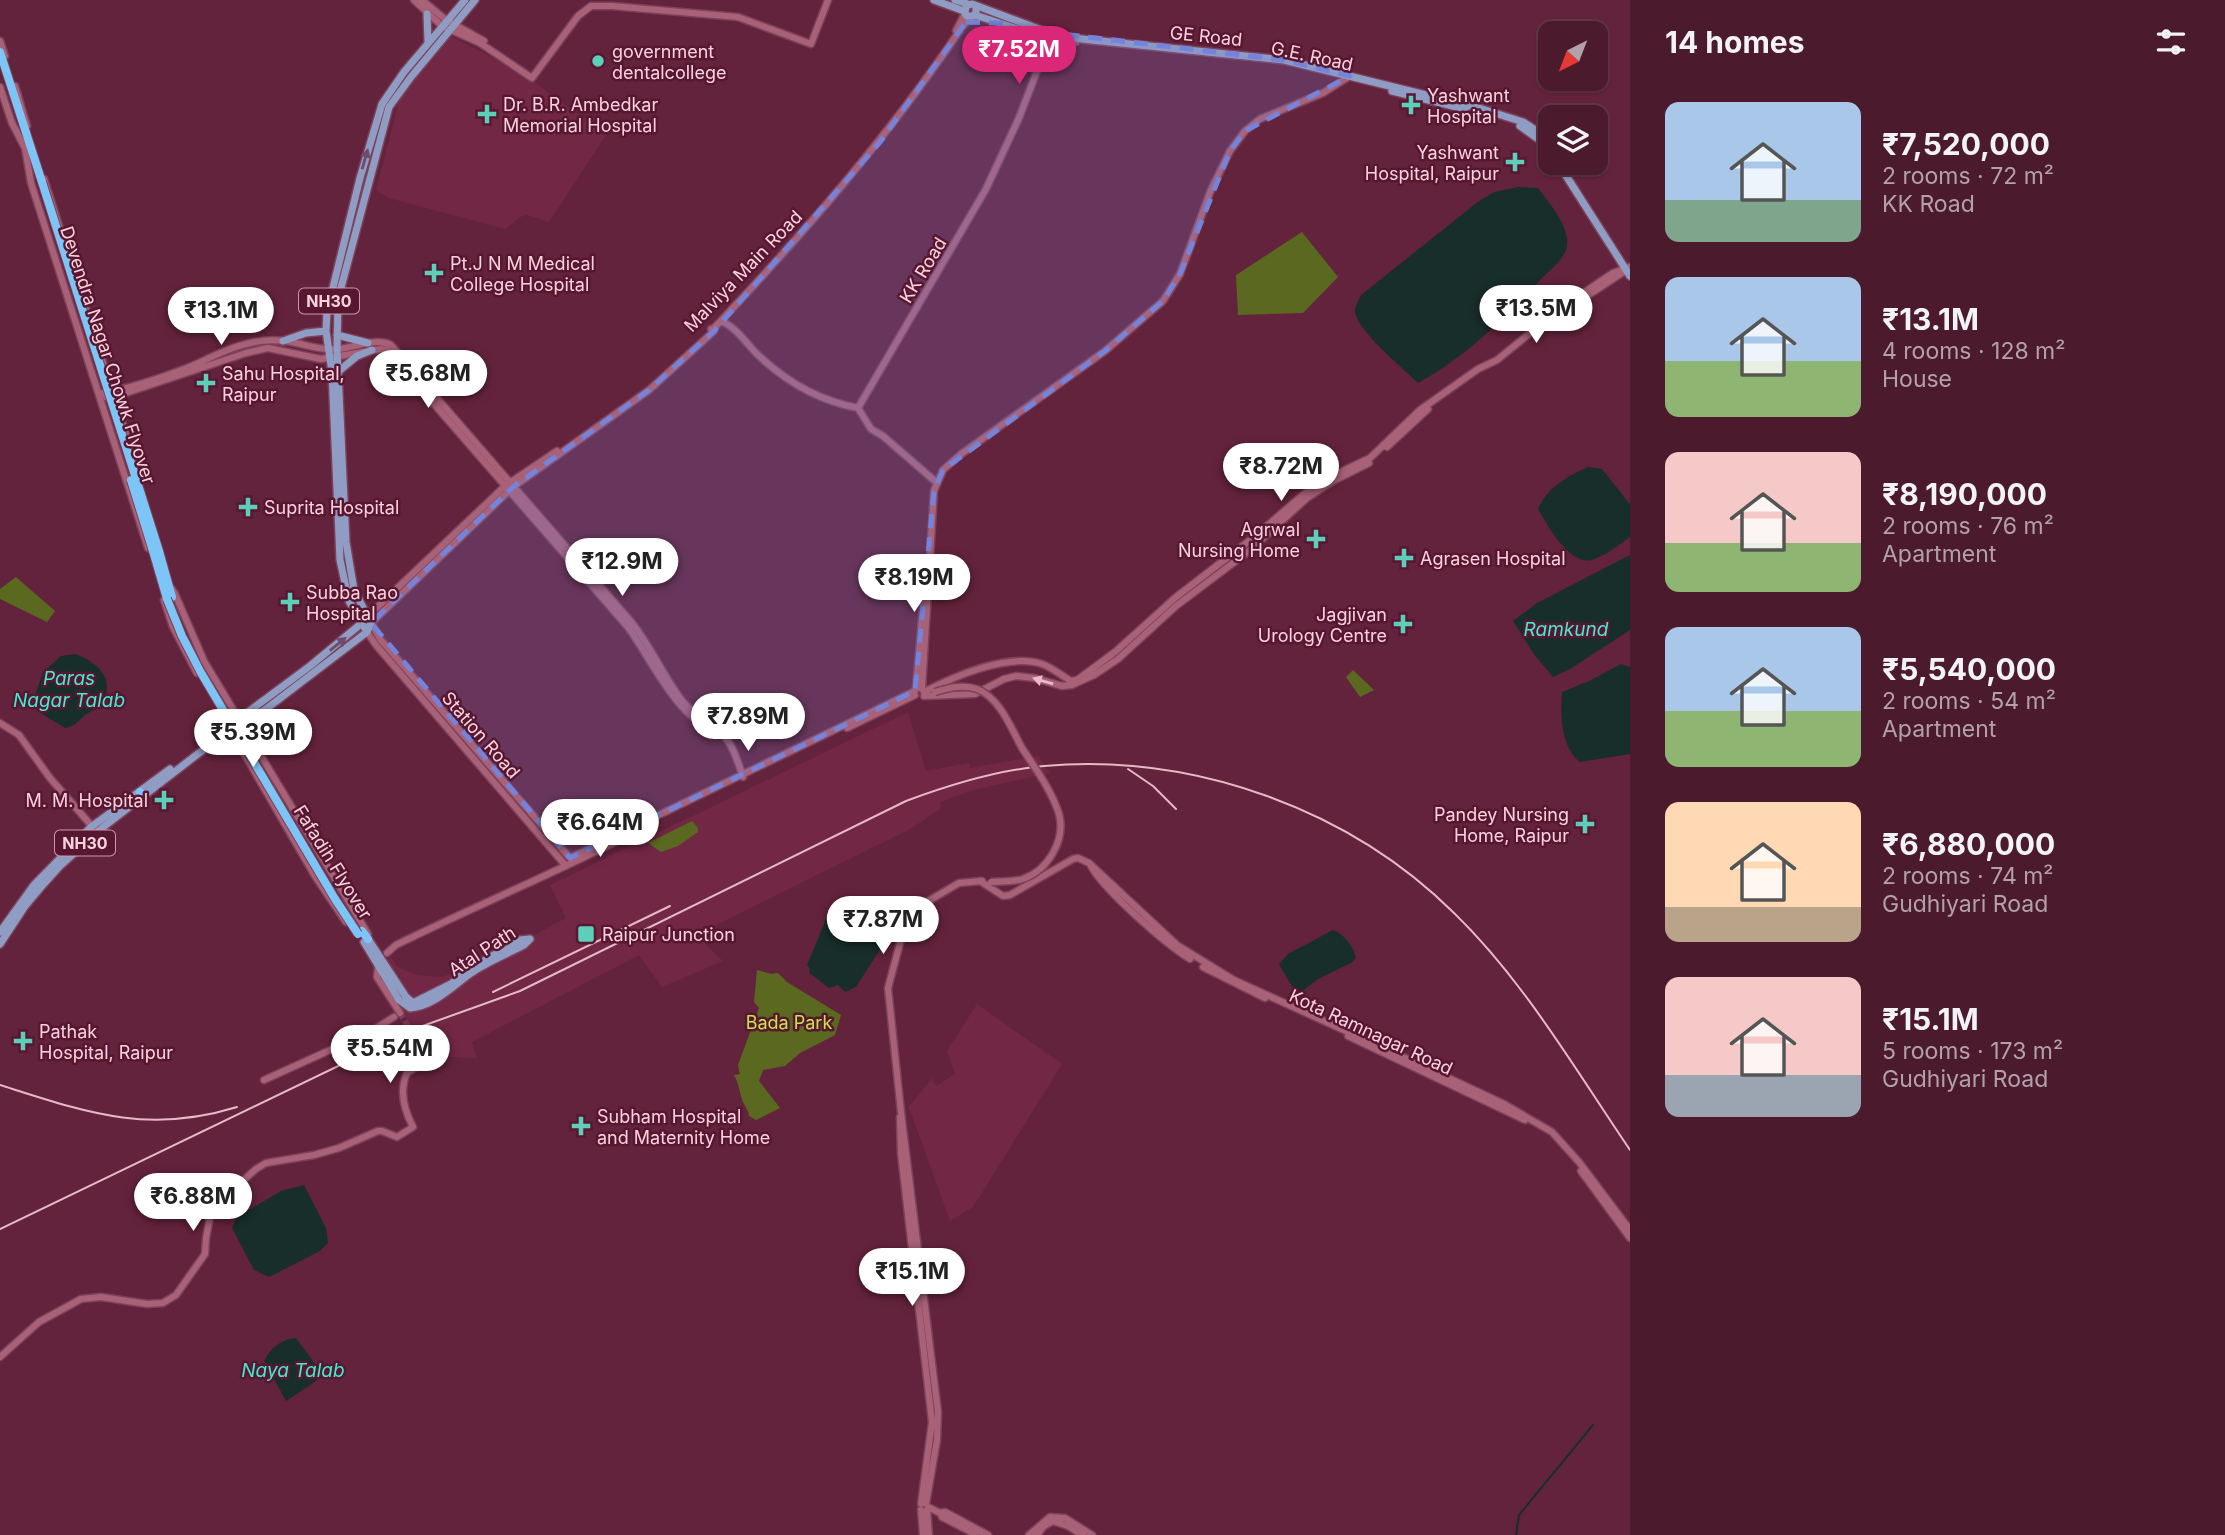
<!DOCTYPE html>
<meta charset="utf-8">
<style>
body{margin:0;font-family:Inter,sans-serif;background:#522335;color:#f1f3f6;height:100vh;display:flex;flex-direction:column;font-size:26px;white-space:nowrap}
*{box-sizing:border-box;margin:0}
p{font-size:23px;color:#b2a1aa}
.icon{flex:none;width:38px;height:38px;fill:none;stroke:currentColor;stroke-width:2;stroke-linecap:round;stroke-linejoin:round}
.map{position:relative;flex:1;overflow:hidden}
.drawer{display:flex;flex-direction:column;background:#4b1a2d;width:595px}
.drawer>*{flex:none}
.needle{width:46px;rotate:222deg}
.buttons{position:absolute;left:1538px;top:21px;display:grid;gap:14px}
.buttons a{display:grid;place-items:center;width:70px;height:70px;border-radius:14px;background:#4b1a2d;box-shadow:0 2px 5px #0004,0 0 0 2px #623849;font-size:35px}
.price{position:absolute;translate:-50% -60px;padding:0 16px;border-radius:24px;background:#fff;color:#222;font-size:23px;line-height:46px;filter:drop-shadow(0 2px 4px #0008)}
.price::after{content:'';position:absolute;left:50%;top:42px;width:21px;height:16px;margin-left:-10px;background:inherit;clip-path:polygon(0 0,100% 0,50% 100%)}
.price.selected{background:#db2777;color:#fff}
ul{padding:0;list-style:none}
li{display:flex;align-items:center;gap:21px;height:175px;padding:0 35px}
li span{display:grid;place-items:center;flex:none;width:196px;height:140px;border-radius:14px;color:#555}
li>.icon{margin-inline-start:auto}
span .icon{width:84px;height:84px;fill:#fffc;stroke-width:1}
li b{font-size:30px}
h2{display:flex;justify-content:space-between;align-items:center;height:84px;padding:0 35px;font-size:30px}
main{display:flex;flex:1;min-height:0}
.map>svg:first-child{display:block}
</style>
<main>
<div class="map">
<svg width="1630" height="1535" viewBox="0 0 1630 1535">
<rect width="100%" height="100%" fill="#64233c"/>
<path fill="#722844" d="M 448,35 L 519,71 L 606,135 L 549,222 L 527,215 L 522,216 L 505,229 L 389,198 L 376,190 L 401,94 Z
M 908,712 L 926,771 L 969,763 L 970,768 L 1038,756 L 1050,773 L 973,790 L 940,802 L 941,808 L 912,828 L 712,927 L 702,939 L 708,947 L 723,961 L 662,987 L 639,955 L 472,1042 L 477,1058 L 450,1057 L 430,1047 L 417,1036 L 381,974 L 380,970 L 390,956 L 397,967 L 417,975 L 440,977 L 471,969 L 566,918 L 550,885 Z
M 977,1004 L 1062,1064 L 973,1207 L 950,1221 L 909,1107 L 932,1078 L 936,1086 L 955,1074 L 947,1051 Z"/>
<path fill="#5a691f" d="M 1302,232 L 1338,277 L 1303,313 L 1238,315 L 1236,275 Z
M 16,577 L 55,611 L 47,622 L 0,599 L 0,589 Z
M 1353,670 L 1374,690 L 1360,697 L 1346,677 Z
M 692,821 L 698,828 L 698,832 L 678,846 L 661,852 L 648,843 Z
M 757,970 L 771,974 L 778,973 L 787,982 L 841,1015 L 835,1035 L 800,1053 L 785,1066 L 763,1070 L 759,1081 L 780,1108 L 756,1120 L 749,1116 C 748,1108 744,1106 742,1099 C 739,1090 739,1084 734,1075 L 740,1074 L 738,1065 L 759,1008 L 754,1002 Z"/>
<path fill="#182e2a" d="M 1518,187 L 1538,188 C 1549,203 1573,229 1566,250 C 1562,261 1549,271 1541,279 C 1504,319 1466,357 1418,383 C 1404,369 1356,330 1355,311 C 1355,306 1359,299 1361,295 L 1479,201 L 1494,192 Z
M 1588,467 L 1602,469 L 1630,504 L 1630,537 C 1619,545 1605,556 1592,560 C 1570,566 1547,525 1538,509 C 1547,488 1567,476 1588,467 Z
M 1630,555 L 1630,630 L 1570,669 L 1553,677 L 1533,653 L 1513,621 L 1537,603 Z
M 75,654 C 91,659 112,674 106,693 C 104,699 102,704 98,708 C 95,710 91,711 88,713 C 78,720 77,726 65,728 L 39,712 L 33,701 L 43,672 L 61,656 Z
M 1621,664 L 1630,667 L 1630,754 L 1580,762 C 1561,747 1560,715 1562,692 L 1589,681 Z
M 834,912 L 853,919 L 860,925 L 884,933 L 886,940 L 856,987 L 845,992 L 838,985 L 829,988 C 822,984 817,977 809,973 L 810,969 L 807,965 L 827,917 Z
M 1333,930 C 1345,935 1353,945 1356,958 L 1351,963 L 1318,979 L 1300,993 L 1294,990 L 1279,964 L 1288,954 Z
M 304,1185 L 326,1228 L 328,1243 L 320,1251 L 269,1277 L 254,1270 L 232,1228 L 237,1217 L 281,1191 Z
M 296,1338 L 321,1372 L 316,1381 L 286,1401 L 264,1361 C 271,1348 281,1339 296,1338 Z"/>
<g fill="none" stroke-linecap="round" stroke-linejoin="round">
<path stroke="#182e2a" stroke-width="2" d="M 1516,1535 L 1519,1515 L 1593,1425"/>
<path stroke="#7b3d54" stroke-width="6" stroke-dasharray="6 3" stroke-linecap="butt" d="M 400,1013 L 415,1038"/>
<g stroke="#7d425b" stroke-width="9">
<path id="secondary" d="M 414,0 L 442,26 L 480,43 L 532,78 L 578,16 L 591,6 L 612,6 L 738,17 L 811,44 L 828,0
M 422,0 L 446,20 L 484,41
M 956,31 L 965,13
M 0,41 L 5,56
M 1049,49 L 1056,43 L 1076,42
M 1041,68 L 1053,35
M 15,86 L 27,126
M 0,87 L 12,123 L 25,148 L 31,183 L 148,548
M 44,179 L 134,459
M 1552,319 L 1625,271
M 721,321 C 736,327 746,343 757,354 C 785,381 820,401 858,408 L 871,429 L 883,436 L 936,482
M 714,328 L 714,331 L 649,390 L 513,487 L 371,623 L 380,639 L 570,858 L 915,691
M 711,329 L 714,328 C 804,233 889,136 962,27 L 966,22 L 977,18
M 99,394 C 129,389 158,379 187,368 C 205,361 223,350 242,345 C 255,341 271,339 285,341 C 302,343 320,351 338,349 C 355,348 374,337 391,345 L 632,623 C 652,648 664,678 683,702 C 696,717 717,725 728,741 C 735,751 739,765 743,777
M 106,397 L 120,395 L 246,353 L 268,348 L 321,359 L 381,349 L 387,350 L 627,626 C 650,656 677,719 714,729
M 858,408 L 986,189 L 1019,118 L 1037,71 L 1047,33
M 1387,447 L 1428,409
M 171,588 L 175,594 L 204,661 L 368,934
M 164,600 L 173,627 L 197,673
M 367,617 L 505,486 L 557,451
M 367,632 L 376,645 L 566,866
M 916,689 L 927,561
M 922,689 L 934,491 L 943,470 L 960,455 L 1105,351 L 1163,301 L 1180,274 L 1211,190 L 1230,151 L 1245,131 L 1260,119 L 1323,93 L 1350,76
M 924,692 C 955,676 1008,653 1042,664 C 1053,668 1062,676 1071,681 L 1077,680 L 1115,652 L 1176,597 L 1253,538 L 1304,494 L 1332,476 L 1370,458 L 1420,410 L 1478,369 L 1497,360 L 1561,308 L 1613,273 L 1629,267
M 924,696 L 975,694 L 1004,679 L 1016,676 L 1034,678 L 1062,686 L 1072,685 L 1094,675 L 1118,659 L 1176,606 L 1249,551 L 1307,498 L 1335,480 L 1369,463
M 0,723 L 19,735 L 50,778 L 97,832
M 847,728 L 915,695
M 231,731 L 315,876 L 346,922
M 1090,864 C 1101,888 1167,945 1190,959
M 980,881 L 1003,896 L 1010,895 L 1073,859 L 1078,858 L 1089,863 L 1177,945 L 1234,980 L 1438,1073 L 1504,1104 L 1552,1132 L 1579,1162 L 1630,1230
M 387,953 L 396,945 C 477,905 560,871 639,830
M 378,967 L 377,977 L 400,1013
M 1203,967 L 1265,998
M 1348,1036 L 1525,1120
M 264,1080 L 370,1032 L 394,1017
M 900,1117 L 901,1154 L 932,1422 L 921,1504
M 1581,1171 L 1630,1238
M 0,1357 L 39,1322 L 81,1299 L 101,1297 L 147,1304 L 163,1303 L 176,1295 L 205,1254 L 206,1238 L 210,1217 L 217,1204 L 256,1169 L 266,1163 L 314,1155 L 339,1148 L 378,1131 L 382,1131 L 397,1137 L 413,1127 C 404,1110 399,1091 407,1073 L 421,1064 L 427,1051 L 415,1038
M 926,1504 L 937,1440 L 938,1412 L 901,1112 L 888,988 L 908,913 L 959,883 L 982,881
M 928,1507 L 940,1513 L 945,1512 L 988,1535
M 921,1510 L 923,1535
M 927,1510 L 929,1535
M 940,1513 L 942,1517 L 977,1535
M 1029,1535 L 1050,1517 L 1065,1518 L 1092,1535
M 1037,1535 L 1044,1526 L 1053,1521 L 1068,1526 L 1082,1535"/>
</g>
<g stroke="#7d425b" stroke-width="10">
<path id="primary" d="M 934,0 L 964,11
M 955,0 L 968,4
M 976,7 L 976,13 L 973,16 L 967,16 L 965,13 L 966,6 L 972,4 L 1039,29 L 1072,38 L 1284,60 L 1479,108 L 1523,122 L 1546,137 L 1550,143
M 427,14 L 428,42
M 975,15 L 1036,35 L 1066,41
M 1392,91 L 1465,109
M 1520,126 L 1541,141 L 1550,153
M 1558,163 L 1630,276
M 337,335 L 368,343
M 283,341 L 306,333 L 326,331
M 340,370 L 357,356 L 372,350
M 367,632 L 349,601 L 340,560 L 332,372 L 326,331 L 327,312 L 360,178 L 382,104 L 404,72 L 465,0
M 228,727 L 310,666 L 362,623
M 0,932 L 34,885 L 91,827 L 170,769
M 364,942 L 399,1000 L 410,1008 C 434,1006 453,986 471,973 C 487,962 507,954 524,945 L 530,939 L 520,940 L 468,970 L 451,984 L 413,1003 L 406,997 L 368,939
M 0,944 L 25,906 L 41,887 L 60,866 L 102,828 L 199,753 L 266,709 L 367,632 L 371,623 L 354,590 L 346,542 L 337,350 L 338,299 L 389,107 L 411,77 L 475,0"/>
</g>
<g stroke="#7d425b" stroke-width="10">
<path id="highway" d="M 0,52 L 42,182
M 153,551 L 167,599
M 159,551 L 172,597
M 140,792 L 144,796
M 362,931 L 368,939"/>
</g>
<use href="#secondary" stroke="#a96178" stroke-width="6"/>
<use href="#primary" stroke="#8f9dc4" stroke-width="7"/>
<use href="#highway" stroke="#7dc5f7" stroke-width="8"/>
<path stroke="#e6b9c6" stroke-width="2" d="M 1128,769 L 1153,786 L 1176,809
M 493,992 L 670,906
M 0,1085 C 85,1112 147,1135 237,1107
M 0,1229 L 417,1028 L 520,991 L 906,801 C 949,785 998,770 1044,766 C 1192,753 1348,808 1454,913 C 1524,981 1575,1069 1630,1150"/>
<g stroke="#7d425b" stroke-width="9" stroke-linecap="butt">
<path id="secondary-bridge" d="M 935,692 C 949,688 962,684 977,689 C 1000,698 1011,728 1022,748 C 1035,768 1052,791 1059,814 C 1066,840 1048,870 1023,879 C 1013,882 1002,881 991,882"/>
</g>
<g stroke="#7d425b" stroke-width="10" stroke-linecap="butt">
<path id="highway-bridge" d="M 42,182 L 159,551
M 131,480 L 153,551
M 167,599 L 182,636 L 200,671 L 335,899 L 358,934"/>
</g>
<use href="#secondary-bridge" stroke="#a96178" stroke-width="6"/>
<use href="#highway-bridge" stroke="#7dc5f7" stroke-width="8"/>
</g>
<defs><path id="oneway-solid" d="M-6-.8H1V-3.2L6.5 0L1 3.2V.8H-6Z" transform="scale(1.75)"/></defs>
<g fill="#6e4d6c">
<use href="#oneway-solid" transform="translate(365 159) rotate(-74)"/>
<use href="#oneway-solid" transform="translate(338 644) rotate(-39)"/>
</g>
<use fill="#ebbbc9" href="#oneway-solid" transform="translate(1043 681) rotate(-164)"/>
<path fill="#7683da" fill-opacity="0.2" stroke="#7683da" stroke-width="5" stroke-dasharray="14 9" stroke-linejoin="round" d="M 966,22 L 1001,23 L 1050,46 L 1053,33 L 1284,60 L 1350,76 L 1245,131 L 1230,151 L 1180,274 L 1163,301 L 1105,351 L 943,470 L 934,491 L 915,691 L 570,858 L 371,623 L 513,487 L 649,390 L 714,331 L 880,142 Z"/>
<g fill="#5cceba" stroke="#581731" stroke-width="2.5">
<circle cx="598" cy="61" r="7"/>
<path d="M1407.5 94.5h7v7h7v7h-7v7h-7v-7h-7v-7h7z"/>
<path d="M483.5 103.5h7v7h7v7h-7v7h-7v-7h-7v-7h7z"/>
<path d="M1511.5 151.5h7v7h7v7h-7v7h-7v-7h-7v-7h7z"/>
<path d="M430.5 262.5h7v7h7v7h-7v7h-7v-7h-7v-7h7z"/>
<path d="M202.5 372.5h7v7h7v7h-7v7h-7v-7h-7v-7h7z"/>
<path d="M244.5 496.5h7v7h7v7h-7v7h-7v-7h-7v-7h7z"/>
<path d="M1312.5 528.5h7v7h7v7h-7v7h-7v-7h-7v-7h7z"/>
<path d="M1400.5 547.5h7v7h7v7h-7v7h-7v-7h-7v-7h7z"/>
<path d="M286.5 591.5h7v7h7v7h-7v7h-7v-7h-7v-7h7z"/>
<path d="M1399.5 613.5h7v7h7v7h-7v7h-7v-7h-7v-7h7z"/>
<path d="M160.5 789.5h7v7h7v7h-7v7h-7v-7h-7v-7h7z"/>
<path d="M1581.5 813.5h7v7h7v7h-7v7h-7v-7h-7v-7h7z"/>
<rect x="577" y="925" width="18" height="18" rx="3.5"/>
<path d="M19.5 1030.5h7v7h7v7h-7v7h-7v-7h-7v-7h7z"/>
<path d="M577.5 1115.5h7v7h7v7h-7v7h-7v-7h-7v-7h7z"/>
</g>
<g text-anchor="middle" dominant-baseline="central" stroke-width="5" stroke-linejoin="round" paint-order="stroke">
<g fill="#581731" stroke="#cb9aa9" stroke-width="2">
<rect x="299" y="288.5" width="60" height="25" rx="5"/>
<rect x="55" y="830.5" width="60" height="25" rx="5"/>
</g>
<g font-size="16" font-weight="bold" fill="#fcd2dd">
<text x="329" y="301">NH30</text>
<text x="85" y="843">NH30</text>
</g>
<g font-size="18" fill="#fcd2dd" stroke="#581731">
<text transform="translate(1206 36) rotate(6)">GE Road</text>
<text transform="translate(1312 56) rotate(12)">G.E. Road</text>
<text transform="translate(923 270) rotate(-59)">KK Road</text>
<text transform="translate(743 271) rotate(-46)">Malviya Main Road</text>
<text transform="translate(108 355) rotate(72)">Devendra Nagar Chowk Flyover</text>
<text transform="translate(481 735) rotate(49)">Station Road</text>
<text transform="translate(333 862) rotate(58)">Fafadih Flyover</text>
<text transform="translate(482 951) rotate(-33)">Atal Path</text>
<text transform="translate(1371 1032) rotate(25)">Kota Ramnagar Road</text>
</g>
<g font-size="18" fill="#fcd2dd" stroke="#581731" text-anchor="start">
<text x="612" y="51">government<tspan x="612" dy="21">dentalcollege</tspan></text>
<text x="1427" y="95">Yashwant<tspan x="1427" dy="21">Hospital</tspan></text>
<text x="503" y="104">Dr. B.R. Ambedkar<tspan x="503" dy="21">Memorial Hospital</tspan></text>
<text x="1499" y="152" text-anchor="end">Yashwant<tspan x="1499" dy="21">Hospital, Raipur</tspan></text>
<text x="450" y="263">Pt.J N M Medical<tspan x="450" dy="21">College Hospital</tspan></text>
<text x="222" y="373">Sahu Hospital,<tspan x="222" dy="21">Raipur</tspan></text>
<text x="264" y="507">Suprita Hospital</text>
<text x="1300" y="529" text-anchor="end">Agrwal<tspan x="1300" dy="21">Nursing Home</tspan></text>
<text x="1420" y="558">Agrasen Hospital</text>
<text x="306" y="592">Subba Rao<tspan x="306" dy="21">Hospital</tspan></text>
<text x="1387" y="614" text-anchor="end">Jagjivan<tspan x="1387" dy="21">Urology Centre</tspan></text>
<text x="148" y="800" text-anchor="end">M. M. Hospital</text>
<text x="1569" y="814" text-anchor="end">Pandey Nursing<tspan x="1569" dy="21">Home, Raipur</tspan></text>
<text x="602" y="934">Raipur Junction</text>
<text x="39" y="1031">Pathak<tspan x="39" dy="21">Hospital, Raipur</tspan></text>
<text x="597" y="1116">Subham Hospital<tspan x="597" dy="21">and Maternity Home</tspan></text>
</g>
<g font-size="18" fill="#c7e44c" stroke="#581731">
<text x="789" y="1022">Bada Park</text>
</g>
<g font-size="19" font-style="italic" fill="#41ecd1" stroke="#581731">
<text x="1566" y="629">Ramkund</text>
<text x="69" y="678">Paras<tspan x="69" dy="22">Nagar Talab</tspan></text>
<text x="293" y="1370">Naya Talab</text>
</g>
</g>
</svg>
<div class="buttons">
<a><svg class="needle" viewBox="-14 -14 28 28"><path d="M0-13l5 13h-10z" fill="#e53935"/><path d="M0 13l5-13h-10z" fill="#b2a1aa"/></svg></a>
<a><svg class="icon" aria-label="layers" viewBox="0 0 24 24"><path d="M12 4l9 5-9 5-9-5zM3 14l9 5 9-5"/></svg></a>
</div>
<b class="price selected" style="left:1019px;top:86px">₹7.52M</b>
<b class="price" style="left:1536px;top:345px">₹13.5M</b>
<b class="price" style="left:221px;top:347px">₹13.1M</b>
<b class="price" style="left:428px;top:410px">₹5.68M</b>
<b class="price" style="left:1281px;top:503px">₹8.72M</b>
<b class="price" style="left:622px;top:598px">₹12.9M</b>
<b class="price" style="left:914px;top:614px">₹8.19M</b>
<b class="price" style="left:748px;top:753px">₹7.89M</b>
<b class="price" style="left:253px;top:769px">₹5.39M</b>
<b class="price" style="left:600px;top:859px">₹6.64M</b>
<b class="price" style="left:883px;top:956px">₹7.87M</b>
<b class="price" style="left:390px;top:1085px">₹5.54M</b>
<b class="price" style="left:193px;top:1233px">₹6.88M</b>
<b class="price" style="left:912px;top:1308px">₹15.1M</b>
</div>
<section class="drawer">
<h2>14 homes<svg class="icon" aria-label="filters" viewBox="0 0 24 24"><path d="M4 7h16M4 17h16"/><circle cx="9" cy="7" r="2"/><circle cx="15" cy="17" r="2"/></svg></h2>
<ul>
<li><span style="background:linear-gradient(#a9c7e8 70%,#7fa58c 0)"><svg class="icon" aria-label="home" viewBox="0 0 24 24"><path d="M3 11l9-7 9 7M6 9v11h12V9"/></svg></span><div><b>₹7,520,000</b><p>2 rooms · 72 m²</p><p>KK Road</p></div></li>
<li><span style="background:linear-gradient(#a9c7e8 60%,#8fb573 0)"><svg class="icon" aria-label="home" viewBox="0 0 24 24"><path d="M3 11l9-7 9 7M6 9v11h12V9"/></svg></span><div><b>₹13.1M</b><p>4 rooms · 128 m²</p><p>House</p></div></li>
<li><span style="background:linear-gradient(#f6c9c9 65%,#8fb573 0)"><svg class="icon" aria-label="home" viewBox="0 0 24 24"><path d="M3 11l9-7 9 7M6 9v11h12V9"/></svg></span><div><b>₹8,190,000</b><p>2 rooms · 76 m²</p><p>Apartment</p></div></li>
<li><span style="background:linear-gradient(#a9c7e8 60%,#8fb573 0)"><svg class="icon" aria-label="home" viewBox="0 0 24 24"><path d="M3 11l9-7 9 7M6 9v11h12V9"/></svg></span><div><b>₹5,540,000</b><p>2 rooms · 54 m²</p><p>Apartment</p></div></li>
<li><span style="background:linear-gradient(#ffd9b3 75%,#b9a48a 0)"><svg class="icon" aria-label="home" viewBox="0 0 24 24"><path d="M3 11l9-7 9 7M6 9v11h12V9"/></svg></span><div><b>₹6,880,000</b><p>2 rooms · 74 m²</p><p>Gudhiyari Road</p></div></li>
<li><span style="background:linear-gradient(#f6c9c9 70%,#9aa5b1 0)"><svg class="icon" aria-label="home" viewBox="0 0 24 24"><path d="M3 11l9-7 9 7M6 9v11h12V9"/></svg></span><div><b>₹15.1M</b><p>5 rooms · 173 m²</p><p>Gudhiyari Road</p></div></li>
</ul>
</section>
</main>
